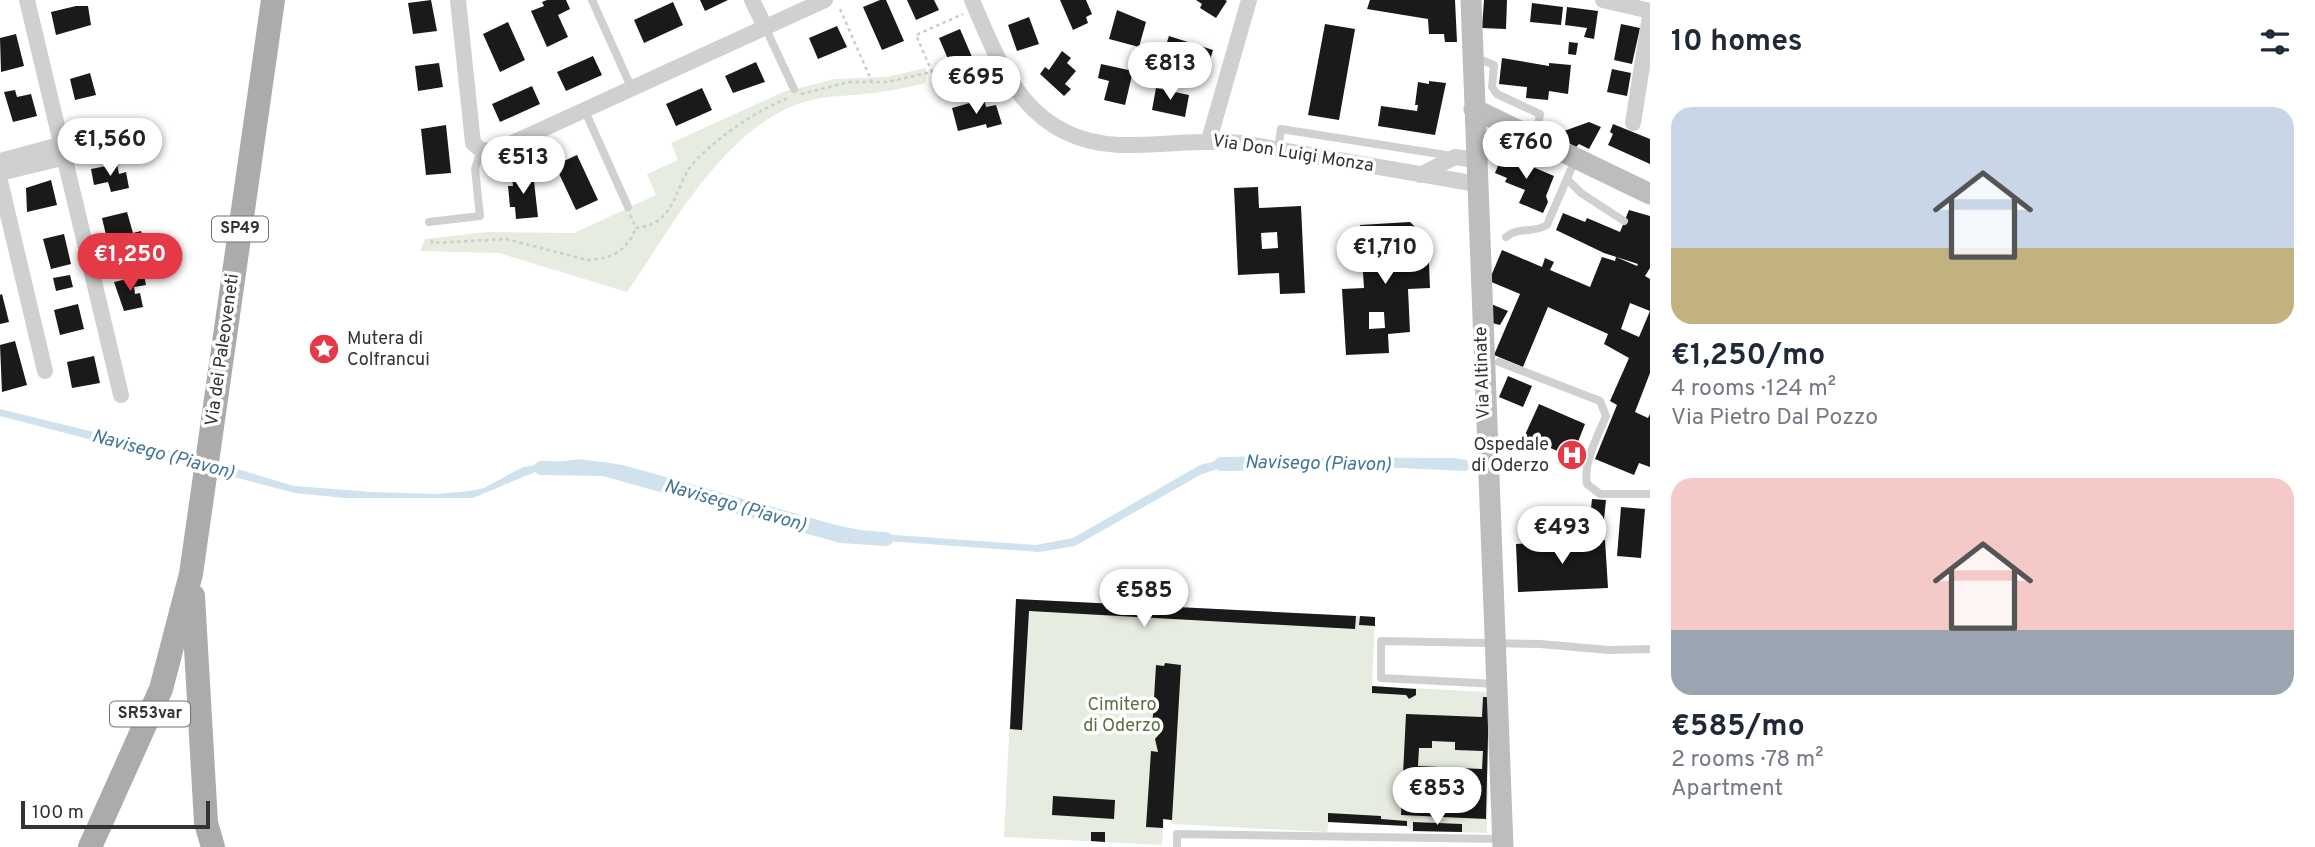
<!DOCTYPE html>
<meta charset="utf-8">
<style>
body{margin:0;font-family:Overpass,sans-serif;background:#f2f2f3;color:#1f2937;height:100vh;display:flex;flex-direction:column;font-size:26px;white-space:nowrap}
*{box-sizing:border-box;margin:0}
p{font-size:23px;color:#747a83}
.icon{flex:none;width:38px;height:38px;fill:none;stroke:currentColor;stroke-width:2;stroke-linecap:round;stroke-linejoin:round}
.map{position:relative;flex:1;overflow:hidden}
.side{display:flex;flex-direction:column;background:#fff;width:665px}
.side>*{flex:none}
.scale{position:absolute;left:21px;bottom:18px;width:189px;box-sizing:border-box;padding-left:7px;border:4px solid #333;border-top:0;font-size:19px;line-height:24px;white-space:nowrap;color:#333;-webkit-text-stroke:5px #fff;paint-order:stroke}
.price{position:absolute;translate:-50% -60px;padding:0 16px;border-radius:24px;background:#fff;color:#222;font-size:23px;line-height:46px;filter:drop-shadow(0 2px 4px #0008)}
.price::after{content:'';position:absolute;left:50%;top:42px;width:21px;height:16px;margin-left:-10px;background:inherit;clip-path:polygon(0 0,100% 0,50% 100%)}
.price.selected{background:#e63946;color:#fff}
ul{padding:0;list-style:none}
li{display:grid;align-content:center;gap:14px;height:371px;padding:0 21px}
li span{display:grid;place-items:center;height:217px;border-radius:21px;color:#555}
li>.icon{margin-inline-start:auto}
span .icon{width:126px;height:126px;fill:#fffc;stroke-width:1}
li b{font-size:30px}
h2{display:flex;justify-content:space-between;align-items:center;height:84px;padding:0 21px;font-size:30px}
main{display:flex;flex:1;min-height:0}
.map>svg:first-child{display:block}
</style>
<main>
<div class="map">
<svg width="1650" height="847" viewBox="0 0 1650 847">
<rect width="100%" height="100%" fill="#fff"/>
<path fill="#e6ecdf" d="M 926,68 L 926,83 C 905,88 885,92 864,94 C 846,96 827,96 811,100 C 726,122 674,224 627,292 L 499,253 L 420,251 L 425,239 L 487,232 L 574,233 L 656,195 L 647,174 L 678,160 L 671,143 L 783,92 L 835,79 L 886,77 Z
M 1016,599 L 1375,617 L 1372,686 L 1489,692 L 1487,833 L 1413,831 L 1407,826 L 1329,822 L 1327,832 L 1172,824 L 1171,820 L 1164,819 L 1162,845 L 1004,837 Z"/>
<path fill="#cfe2ee" d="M 0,409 L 208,460 L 294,486 L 372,492 L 436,494 L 470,491 L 484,488 L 523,467 L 579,459 L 623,465 L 836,525 L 880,534 L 1036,545 L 1073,538 L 1200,465 L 1230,457 L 1453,458 L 1467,460 L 1469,468 L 1466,471 L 1249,461 L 1231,464 L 1200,475 L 1075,546 L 1039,552 L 885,541 L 817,527 L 601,467 L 570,466 L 540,470 L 473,498 L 345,498 L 295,493 L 0,416 Z"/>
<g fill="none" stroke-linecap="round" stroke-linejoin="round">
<path stroke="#cfe2ee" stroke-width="14" d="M 1221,464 L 1291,463
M 541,468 L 604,469 L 841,536 L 886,539"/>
</g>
<path fill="#1a1a1a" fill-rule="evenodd" d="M 431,0 L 437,31 L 413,34 L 408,3 Z
M 547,0 L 566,0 L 570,9 L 558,15 L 568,37 L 547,47 L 531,11 L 544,6 L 542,2 Z
M 700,0 L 728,0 L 705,11 Z
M 880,0 L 886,0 L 904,41 L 882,50 L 863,7 Z
M 907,0 L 934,0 L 939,10 L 916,20 Z
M 1060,0 L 1086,0 L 1092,14 L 1086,17 L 1088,23 L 1073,30 Z
M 1196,0 L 1225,0 L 1227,1 L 1216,18 L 1200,8 L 1202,4 Z
M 1370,0 L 1455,0 L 1457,42 L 1445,42 L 1444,34 L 1429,34 L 1428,19 L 1367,9 Z
M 1484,0 L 1507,0 L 1506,29 L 1482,28 Z
M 673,2 L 683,25 L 644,43 L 634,20 Z
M 1532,3 L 1563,7 L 1561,25 L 1530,22 Z
M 76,6 L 88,6 L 91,25 L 56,35 L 51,12 Z
M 1567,7 L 1598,11 L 1594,39 L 1584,37 L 1587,28 L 1565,25 Z
M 1117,10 L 1146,22 L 1139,47 L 1109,39 Z
M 1029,17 L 1039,44 L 1017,51 L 1008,25 Z
M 508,22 L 525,60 L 500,72 L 483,34 Z
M 1325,24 L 1355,29 L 1339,120 L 1308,115 Z
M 1621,24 L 1640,28 L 1632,64 L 1614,60 Z
M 837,26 L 847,47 L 818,59 L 809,38 Z
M 960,29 L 978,71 L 957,80 L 939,38 Z
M 16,34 L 24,66 L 1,72 L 0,38 Z
M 1169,36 L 1213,50 L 1204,79 L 1190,74 L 1194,62 L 1191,62 L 1189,69 L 1176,65 L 1179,57 L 1175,56 L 1173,64 L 1161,60 Z
M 1569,42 L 1578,43 L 1576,55 L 1568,54 Z
M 1062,51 L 1071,58 L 1067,63 L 1076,71 L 1065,84 L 1071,89 L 1064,96 L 1040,74 L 1045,67 L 1049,70 Z
M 593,56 L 602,75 L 566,91 L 557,72 Z
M 1502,58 L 1549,66 L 1549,63 L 1571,65 L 1568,94 L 1549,91 L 1548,100 L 1526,98 L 1527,87 L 1499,84 Z
M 756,62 L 765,82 L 733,93 L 725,76 Z
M 439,63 L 443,87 L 418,91 L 415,66 Z
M 1101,64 L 1133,71 L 1125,105 L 1104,100 L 1109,81 L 1098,78 Z
M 1612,69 L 1631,73 L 1627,96 L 1607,92 Z
M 90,73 L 96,95 L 75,100 L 70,79 Z
M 1429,81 L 1446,83 L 1435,135 L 1378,126 L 1381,106 L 1417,111 L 1418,105 L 1415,105 L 1418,82 L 1429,84 Z
M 532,86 L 540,104 L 500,122 L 492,104 Z
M 702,88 L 712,110 L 676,126 L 666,104 Z
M 1156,88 L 1189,95 L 1185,117 L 1152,110 Z
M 15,90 L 17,97 L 31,94 L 37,116 L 13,122 L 4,92 Z
M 984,99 L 986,107 L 996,105 L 1002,124 L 987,128 L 986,124 L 958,131 L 952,108 Z
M 1589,122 L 1601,127 L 1589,149 L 1579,144 L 1576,147 L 1560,139 L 1564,131 Z
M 1613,124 L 1650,139 L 1650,164 L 1608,145 L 1613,134 L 1610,132 Z
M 446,125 L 451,173 L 426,175 L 421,129 Z
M 1505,149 L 1518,155 L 1516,160 L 1554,176 L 1546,196 L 1548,202 L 1543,213 L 1519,203 L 1525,190 L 1505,182 L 1507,178 L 1495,173 Z
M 577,155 L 598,200 L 576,210 L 555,165 Z
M 117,164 L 119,174 L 126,172 L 129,188 L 111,192 L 108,182 L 94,185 L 91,169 Z
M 533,173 L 538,217 L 516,219 L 515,207 L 510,207 L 508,186 L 513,186 L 512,175 Z
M 51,180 L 57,205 L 27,212 L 26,188 Z
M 1258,187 L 1259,208 L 1301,206 L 1305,293 L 1280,294 L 1279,273 L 1238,275 L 1234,188 ZM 1277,232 L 1278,248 L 1262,249 L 1261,233 Z
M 1629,210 L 1650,216 L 1650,268 L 1645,276 L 1650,279 L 1650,311 L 1630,303 L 1621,329 L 1639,337 L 1650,311 L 1650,373 L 1635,412 L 1648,418 L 1650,414 L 1650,467 L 1639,463 L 1634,475 L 1595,459 L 1617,405 L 1610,401 L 1629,358 L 1604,344 L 1608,334 L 1548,307 L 1523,367 L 1494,355 L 1520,294 L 1489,281 L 1502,250 L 1542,267 L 1545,258 L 1554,262 L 1550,270 L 1590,287 L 1602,257 L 1615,261 L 1616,257 L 1637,266 L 1638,264 L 1604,253 L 1556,230 L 1563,213 L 1585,222 L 1587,218 L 1620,232 Z
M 127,212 L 133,233 L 141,231 L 144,242 L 110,252 L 102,218 Z
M 1410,222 L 1428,239 L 1430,288 L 1408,289 L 1410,332 L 1388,334 L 1389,353 L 1346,355 L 1342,289 L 1364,288 L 1360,225 ZM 1387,248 L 1403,248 L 1403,264 L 1388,265 ZM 1369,312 L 1384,312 L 1385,328 L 1369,329 Z
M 64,234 L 71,264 L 51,269 L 43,239 Z
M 70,275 L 73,287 L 56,291 L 53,278 Z
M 144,275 L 146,285 L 134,287 L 135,294 L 140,293 L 143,307 L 124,311 L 114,282 Z
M 2,294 L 9,322 L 0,324 L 0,295 Z
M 78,304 L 84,329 L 60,335 L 54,310 Z
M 1491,304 L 1508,311 L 1500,325 L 1492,323 Z
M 15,341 L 27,385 L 2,392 L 0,345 Z
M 94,356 L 100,383 L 72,388 L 67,362 Z
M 1508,376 L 1532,386 L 1523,407 L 1499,397 Z
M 1539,404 L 1585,424 L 1572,457 L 1524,437 Z
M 1592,499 L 1606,500 L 1603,529 L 1589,528 Z
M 1621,507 L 1645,509 L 1641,558 L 1617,556 Z
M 1605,540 L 1608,588 L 1518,592 L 1516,544 Z
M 1016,599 L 1356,616 L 1355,629 L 1029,611 L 1022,730 L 1010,729 Z
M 1360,616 L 1375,617 L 1375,626 L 1359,625 Z
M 1165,663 L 1181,665 L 1172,820 L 1163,819 L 1163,828 L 1146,827 L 1151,751 L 1158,752 L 1155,739 L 1162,731 L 1152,731 L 1156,665 L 1164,666 Z
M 1372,686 L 1416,689 L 1416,695 L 1409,699 L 1406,695 L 1372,693 Z
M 1483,697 L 1489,697 L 1486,819 L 1401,815 L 1406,714 L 1482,717 ZM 1432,741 L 1455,742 L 1455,750 L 1483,751 L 1482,769 L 1418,766 L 1419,748 L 1432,748 Z
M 1053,796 L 1115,800 L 1114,819 L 1052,815 Z
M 1328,813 L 1381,816 L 1381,819 L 1407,821 L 1407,826 L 1328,822 Z
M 1413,822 L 1462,824 L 1462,832 L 1413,831 Z
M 1091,832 L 1105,832 L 1105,842 L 1091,841 Z"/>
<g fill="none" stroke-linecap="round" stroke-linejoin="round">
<path stroke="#cdcdcd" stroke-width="2.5" stroke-dasharray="3.5 3.5" stroke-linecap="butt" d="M 840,9 L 872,82
M 801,94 L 849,82 L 887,82 L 932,72 L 916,35 L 963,14
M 630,215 L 636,228 C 680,223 672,184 697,159 C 722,134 756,111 788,98
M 432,240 L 432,243 L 506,239 L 587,260 C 612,259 626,251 636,228"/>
<path stroke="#d0d0d0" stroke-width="8" d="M 592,0 L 632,89
M 765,27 L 794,89
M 1474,57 L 1494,65 L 1492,87 L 1497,94 L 1540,114 L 1536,137
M 585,111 L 628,207
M 1278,149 L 1281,129 L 1452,156
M 1567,179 L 1581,193 L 1624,221
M 429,222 L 480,216 L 475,169 L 481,150
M 1506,237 C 1519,226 1533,234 1547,225 L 1575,160
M 1499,362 L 1600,401 L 1606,416 C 1598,436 1583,462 1587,484 L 1600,494 L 1650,494
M 1496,684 L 1381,678 L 1381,641 L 1540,644 L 1609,650 L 1650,649
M 1177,847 L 1177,834 L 1502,839"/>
<path stroke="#d0d0d0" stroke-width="16" d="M 27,0 L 121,395
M 458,0 L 473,143 L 481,150 L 495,151 L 825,0
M 752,0 L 765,27
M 972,0 C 1002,71 1028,140 1118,145 C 1159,146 1200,139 1241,143 L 1477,184
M 1603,0 L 1650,11
M 1633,123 L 1650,16
M 1209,140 L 1249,0
M 0,161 L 63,144
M 0,173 L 66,157
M 1420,175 L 1455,157 L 1475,160
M 0,181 L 45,371"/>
<path stroke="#bdbdbd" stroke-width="21" d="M 1471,0 L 1503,847
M 1474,109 L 1650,194"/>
<path stroke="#ababab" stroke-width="24" d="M 193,596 L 206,823 L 213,847
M 90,847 L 161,689 L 191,574 L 273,0"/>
</g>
<defs>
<g id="sight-disc" transform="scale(1.575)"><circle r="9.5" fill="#e63946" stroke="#fff"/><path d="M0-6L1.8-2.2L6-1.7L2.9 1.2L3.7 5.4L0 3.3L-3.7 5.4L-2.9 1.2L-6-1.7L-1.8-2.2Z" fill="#fff"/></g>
<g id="hospital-disc" transform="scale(1.575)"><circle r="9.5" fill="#e63946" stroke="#fff"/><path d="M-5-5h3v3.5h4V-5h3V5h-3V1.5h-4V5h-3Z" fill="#fff"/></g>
</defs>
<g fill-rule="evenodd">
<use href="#sight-disc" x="324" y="349"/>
<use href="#hospital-disc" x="1572" y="455"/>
</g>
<g text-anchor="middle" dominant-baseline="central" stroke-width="7" stroke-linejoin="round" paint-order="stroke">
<g fill="#fff" stroke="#707070" stroke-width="2">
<rect x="212" y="216.5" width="56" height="25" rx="5"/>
<rect x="110" y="701.5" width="80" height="25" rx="5"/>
</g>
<g font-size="16" font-weight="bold" fill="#333">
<text x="240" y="229">SP49</text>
<text x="150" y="714">SR53var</text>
</g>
<g font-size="18" fill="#333" stroke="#fff">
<text transform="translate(1293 154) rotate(9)">Via Don Luigi Monza</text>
<text transform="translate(223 350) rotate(-82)">Via dei Paleoveneti</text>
<text transform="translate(1483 373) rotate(-92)">Via Altinate</text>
</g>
<g font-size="18" fill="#333" stroke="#fff" text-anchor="start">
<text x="347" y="339">Mutera di<tspan x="347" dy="21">Colfrancui</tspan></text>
<text x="1549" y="445" text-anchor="end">Ospedale<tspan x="1549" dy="21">di Oderzo</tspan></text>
</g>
<g font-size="18" fill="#56703f" stroke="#fff">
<text x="1122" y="705">Cimitero<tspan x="1122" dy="21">di Oderzo</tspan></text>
</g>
<g font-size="19" font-style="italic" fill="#3f7597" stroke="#fff">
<text transform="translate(163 455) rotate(15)">Navisego (Piavon)</text>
<text transform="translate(1318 464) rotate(1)">Navisego (Piavon)</text>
<text transform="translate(735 506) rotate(16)">Navisego (Piavon)</text>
</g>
</g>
</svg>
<div class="scale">100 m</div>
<b class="price" style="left:1170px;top:102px">€813</b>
<b class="price" style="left:976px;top:116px">€695</b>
<b class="price" style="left:110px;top:178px">€1,560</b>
<b class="price" style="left:1526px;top:181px">€760</b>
<b class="price" style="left:523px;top:196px">€513</b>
<b class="price" style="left:1385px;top:286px">€1,710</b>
<b class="price selected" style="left:130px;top:293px">€1,250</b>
<b class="price" style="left:1562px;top:566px">€493</b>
<b class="price" style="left:1144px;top:629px">€585</b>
<b class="price" style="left:1437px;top:827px">€853</b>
</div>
<section class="side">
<h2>10 homes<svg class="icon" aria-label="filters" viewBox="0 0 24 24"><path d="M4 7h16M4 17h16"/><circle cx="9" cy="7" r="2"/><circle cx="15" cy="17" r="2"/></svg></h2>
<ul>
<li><span style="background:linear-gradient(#c9d6e8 65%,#c2b280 0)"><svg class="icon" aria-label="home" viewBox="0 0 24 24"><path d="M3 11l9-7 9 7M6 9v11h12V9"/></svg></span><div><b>€1,250/mo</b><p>4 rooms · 124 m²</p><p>Via Pietro Dal Pozzo</p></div></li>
<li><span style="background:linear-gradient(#f6c9c9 70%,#9aa5b1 0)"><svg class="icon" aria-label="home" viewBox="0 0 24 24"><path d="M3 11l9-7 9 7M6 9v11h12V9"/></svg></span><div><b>€585/mo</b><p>2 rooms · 78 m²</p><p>Apartment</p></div></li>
</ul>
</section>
</main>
